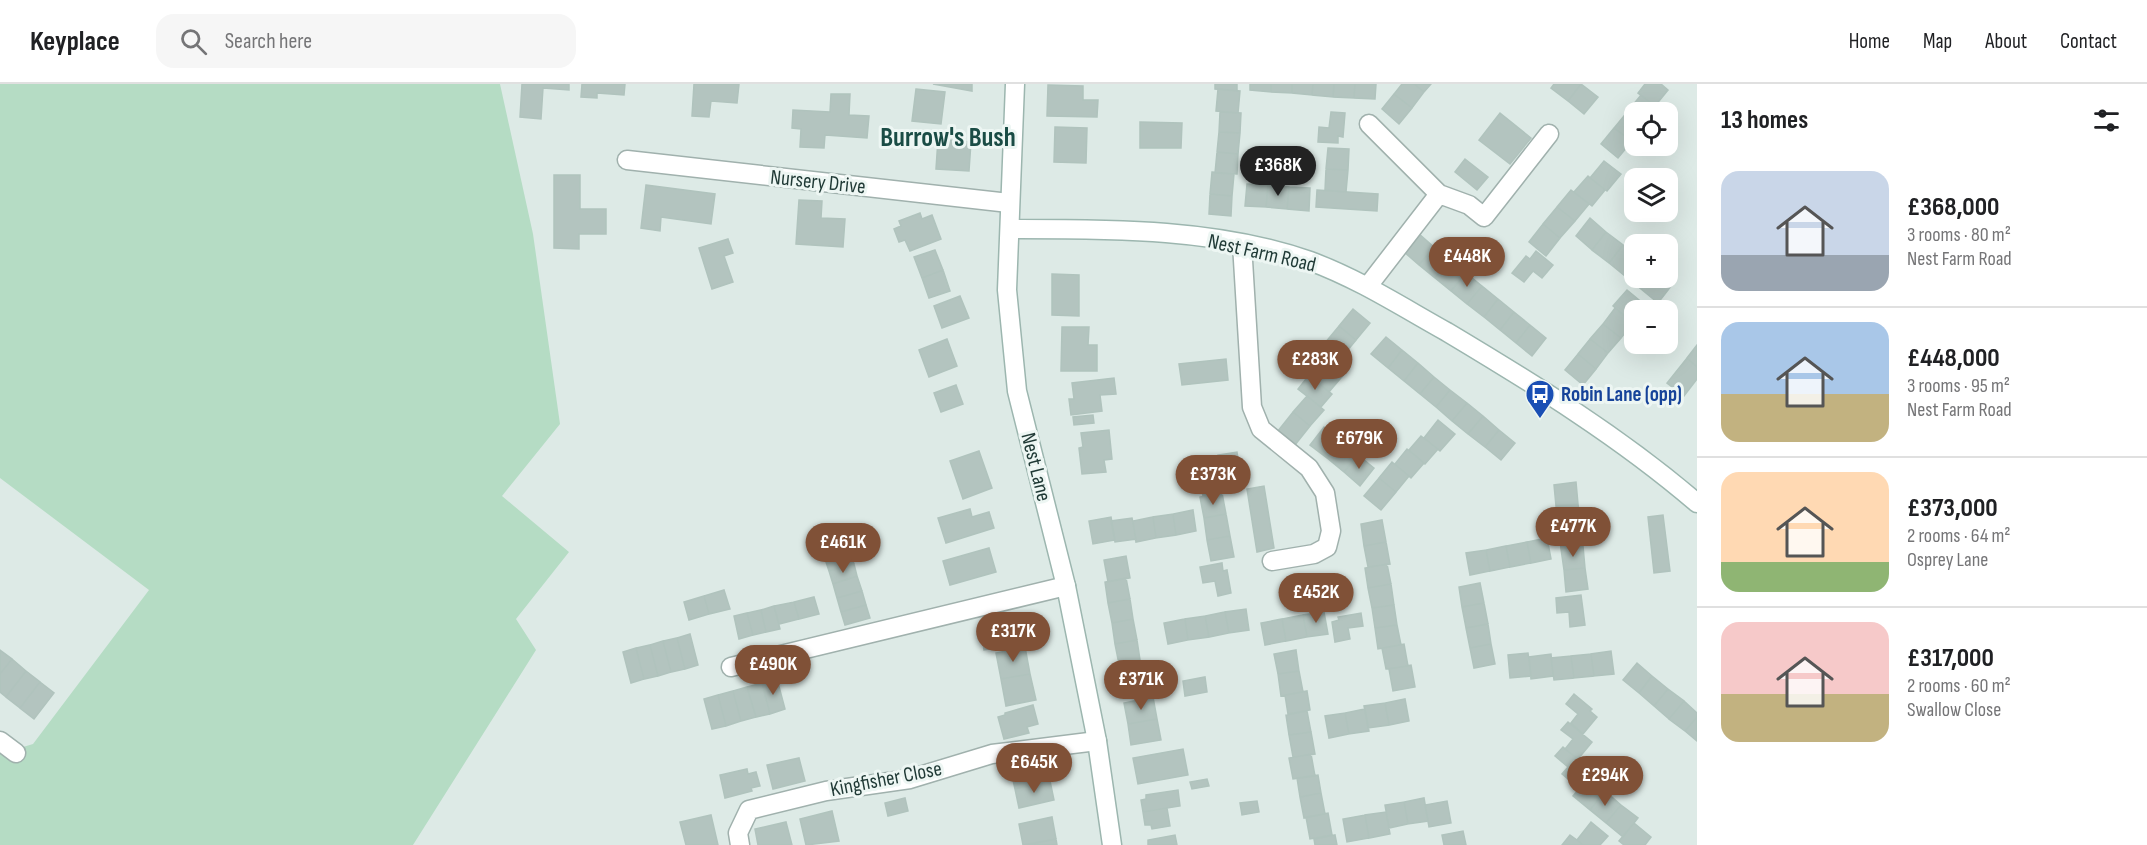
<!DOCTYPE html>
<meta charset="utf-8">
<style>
body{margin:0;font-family:"Sofia Sans Condensed",sans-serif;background:#f6f6f6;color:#202124;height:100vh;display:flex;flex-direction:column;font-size:22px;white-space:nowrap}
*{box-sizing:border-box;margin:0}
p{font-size:20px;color:#757577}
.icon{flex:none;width:33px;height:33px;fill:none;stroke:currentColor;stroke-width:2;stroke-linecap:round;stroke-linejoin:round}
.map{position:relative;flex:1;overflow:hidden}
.drawer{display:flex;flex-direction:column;background:#fff;width:450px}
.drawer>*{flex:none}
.tools{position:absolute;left:1624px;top:18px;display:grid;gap:12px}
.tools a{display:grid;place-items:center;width:54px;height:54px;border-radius:12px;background:#fff;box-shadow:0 6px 24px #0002;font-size:30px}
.price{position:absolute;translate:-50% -51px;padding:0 14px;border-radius:21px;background:#805137;color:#fff;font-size:20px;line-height:39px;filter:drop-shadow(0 2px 3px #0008)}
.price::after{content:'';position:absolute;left:50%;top:36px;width:18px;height:14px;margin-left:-9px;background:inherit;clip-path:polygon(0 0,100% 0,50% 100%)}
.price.on{background:#222;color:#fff}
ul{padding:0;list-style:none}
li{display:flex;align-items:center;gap:18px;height:150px;padding:0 24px}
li+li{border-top:2px solid #e0e0e0}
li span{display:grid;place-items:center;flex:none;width:168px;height:120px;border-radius:18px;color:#555}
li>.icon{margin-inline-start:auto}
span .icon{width:72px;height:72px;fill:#fffc;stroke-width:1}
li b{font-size:26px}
h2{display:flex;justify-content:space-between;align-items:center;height:72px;padding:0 24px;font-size:26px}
header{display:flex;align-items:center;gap:36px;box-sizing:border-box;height:84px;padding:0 30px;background:#fff;border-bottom:2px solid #e0e0e0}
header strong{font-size:28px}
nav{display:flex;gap:33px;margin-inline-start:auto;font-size:21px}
.search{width:420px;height:54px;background:#f6f6f6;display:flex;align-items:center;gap:15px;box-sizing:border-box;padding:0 21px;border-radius:18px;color:#757577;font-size:22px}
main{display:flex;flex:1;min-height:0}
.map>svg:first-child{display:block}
</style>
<header>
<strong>Keyplace</strong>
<div class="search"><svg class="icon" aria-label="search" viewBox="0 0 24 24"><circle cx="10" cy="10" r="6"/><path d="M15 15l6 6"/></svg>Search here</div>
<nav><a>Home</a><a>Map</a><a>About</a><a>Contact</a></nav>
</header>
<main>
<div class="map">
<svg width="1697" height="761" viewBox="0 0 1697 761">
<rect width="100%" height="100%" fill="#ddeae6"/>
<path fill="#b5dcc4" d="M 0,0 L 500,0 L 533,150 L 560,340 L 502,412 L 569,468 L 516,535 L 536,566 L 413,761 L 0,761 L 0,670 L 33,660 L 149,506 L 0,394 Z"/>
<path fill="#b3c4bf" stroke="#b0c3bd" stroke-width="1.5" d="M 522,0 L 569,0 L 569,6 L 543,4 L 541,35 L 520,33 Z
M 582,0 L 625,0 L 624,11 L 597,9 L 597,14 L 581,13 Z
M 694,0 L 739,0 L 737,19 L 711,17 L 709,33 L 692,32 Z
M 933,0 L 972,0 L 972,7 Z
M 1215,0 L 1237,0 L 1237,7 L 1215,5 Z
M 1250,0 L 1271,0 L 1271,8 L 1250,6 Z
M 1271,0 L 1292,0 L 1292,9 L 1271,8 Z
M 1292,0 L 1313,0 L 1312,11 L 1292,9 Z
M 1313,0 L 1334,0 L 1333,13 L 1312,11 Z
M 1334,0 L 1355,0 L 1354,14 L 1333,13 Z
M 1355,0 L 1376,0 L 1375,15 L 1354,14 Z
M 1402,0 L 1414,0 L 1424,8 L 1412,24 L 1394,10 Z
M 1414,0 L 1431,0 L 1424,8 Z
M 1554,0 L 1581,0 L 1568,17 L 1551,4 Z
M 1581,0 L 1598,13 L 1584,30 L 1568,17 Z
M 1645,0 L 1661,0 L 1668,6 L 1655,22 L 1638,9 Z
M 1048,1 L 1083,2 L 1083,16 L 1098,16 L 1097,33 L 1047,32 Z
M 916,5 L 945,8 L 941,40 L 912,37 Z
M 1218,5 L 1240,7 L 1238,29 L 1216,27 Z
M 831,10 L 850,10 L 849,31 L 869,32 L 867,54 L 825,51 L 824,64 L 800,63 L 801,45 L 792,44 L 793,26 L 830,28 Z
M 1394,10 L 1412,24 L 1399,40 L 1382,25 Z
M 1641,11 L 1658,25 L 1655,28 L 1635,28 L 1635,33 L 1628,27 Z
M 1628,27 L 1635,33 L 1635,53 L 1632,57 L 1614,44 Z
M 1220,28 L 1241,29 L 1240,49 L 1219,48 Z
M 1331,28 L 1345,29 L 1343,53 L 1338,52 L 1338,59 L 1318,58 L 1319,43 L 1329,44 Z
M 1500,29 L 1531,54 L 1510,80 L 1479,56 Z
M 1140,38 L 1182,39 L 1181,64 L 1140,64 Z
M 1055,43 L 1087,44 L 1086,79 L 1054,78 Z
M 1614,44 L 1632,57 L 1618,74 L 1601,60 Z
M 1219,48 L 1240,49 L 1238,70 L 1217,68 Z
M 938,55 L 971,58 L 969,87 L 936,85 Z
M 1328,64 L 1349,65 L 1348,86 L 1326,85 Z
M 1217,68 L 1238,70 L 1237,90 L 1215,89 Z
M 1465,75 L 1488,93 L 1477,106 L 1455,88 Z
M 1604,77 L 1621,90 L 1607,107 L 1590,94 Z
M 1326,85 L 1348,86 L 1346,108 L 1325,106 Z
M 1212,88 L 1234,90 L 1232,112 L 1210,110 Z
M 554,91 L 580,91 L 580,125 L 606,125 L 606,150 L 579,150 L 579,165 L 554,164 Z
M 1588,92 L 1605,106 L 1592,122 L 1574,108 Z
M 1247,100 L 1268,101 L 1266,123 L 1245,122 Z
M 646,101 L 715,110 L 711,140 L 661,133 L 660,147 L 641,144 Z
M 1268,101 L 1289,103 L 1287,125 L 1266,123 Z
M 1289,103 L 1310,104 L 1309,127 L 1287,125 Z
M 1317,106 L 1378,110 L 1377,127 L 1316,123 Z
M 1571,106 L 1589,120 L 1575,137 L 1557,123 Z
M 1210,110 L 1232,112 L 1231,132 L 1209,130 Z
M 799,116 L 822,117 L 821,134 L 845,135 L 843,163 L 796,160 Z
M 1557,123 L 1575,137 L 1560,154 L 1543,140 Z
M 920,129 L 922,135 L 932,131 L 941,155 L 910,167 L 905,156 L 899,158 L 894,145 L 901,142 L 899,137 Z
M 1590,134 L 1606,148 L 1592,166 L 1576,152 Z
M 1543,140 L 1560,154 L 1546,172 L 1529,158 Z
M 1606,148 L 1623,161 L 1609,179 L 1592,166 Z
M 1418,149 L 1434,163 L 1419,181 L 1403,167 Z
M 728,155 L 733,169 L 724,172 L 733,198 L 712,205 L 699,164 Z
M 1623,161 L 1635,171 L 1635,180 L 1625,192 L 1609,179 Z
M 1434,163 L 1450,176 L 1435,194 L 1419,181 Z
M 935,166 L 943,186 L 922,194 L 914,173 Z
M 1536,167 L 1553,181 L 1542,194 L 1533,187 L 1524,198 L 1512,189 L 1526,172 L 1530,175 Z
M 1450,176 L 1466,189 L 1451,207 L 1435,194 Z
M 1635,180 L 1635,194 L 1651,194 L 1641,205 L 1625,192 Z
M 943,186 L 950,207 L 929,214 L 922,194 Z
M 1466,189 L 1482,202 L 1467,220 L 1451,207 Z
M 1052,190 L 1079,191 L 1079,232 L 1052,231 Z
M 1651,194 L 1663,194 L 1672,201 L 1658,219 L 1641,205 Z
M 1482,202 L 1498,215 L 1484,233 L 1467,220 Z
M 1627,206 L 1644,220 L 1639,226 L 1635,226 L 1631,237 L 1613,222 Z
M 960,212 L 969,234 L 942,244 L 934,222 Z
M 1498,215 L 1514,228 L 1500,246 L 1484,233 Z
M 1615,224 L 1633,239 L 1621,254 L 1603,240 Z
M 1353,225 L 1370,239 L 1356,256 L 1339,242 Z
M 1514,228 L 1530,241 L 1516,259 L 1500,246 Z
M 1603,240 L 1621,254 L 1608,269 L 1590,255 Z
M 1530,241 L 1546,254 L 1532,272 L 1516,259 Z
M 1339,242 L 1356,256 L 1342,273 L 1325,259 Z
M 1062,243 L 1089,243 L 1088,261 L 1097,261 L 1097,287 L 1061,287 Z
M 1386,253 L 1402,266 L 1388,284 L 1371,270 Z
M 947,255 L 957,282 L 929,293 L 919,266 Z
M 1590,255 L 1608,269 L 1596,285 L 1578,270 Z
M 1697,261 L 1697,283 L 1687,274 Z
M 1402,266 L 1418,279 L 1404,297 L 1388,284 Z
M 1578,270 L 1596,285 L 1583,301 L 1565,286 Z
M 1687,274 L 1697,283 L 1697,295 L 1684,312 L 1667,299 Z
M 1226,275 L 1228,296 L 1182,301 L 1179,280 Z
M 1328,276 L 1345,289 L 1329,308 L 1313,294 Z
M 1418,279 L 1434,293 L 1420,310 L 1404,297 Z
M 1309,291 L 1332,310 L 1321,323 L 1298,305 Z
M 1434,293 L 1450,306 L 1436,323 L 1420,310 Z
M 1114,294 L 1116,310 L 1100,311 L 1102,327 L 1071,331 L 1069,315 L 1074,315 L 1072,299 Z
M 956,301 L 963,320 L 941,328 L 934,309 Z
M 1450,306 L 1467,319 L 1452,337 L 1436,323 Z
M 1307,312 L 1324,326 L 1310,342 L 1293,328 Z
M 1467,319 L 1483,332 L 1468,350 L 1452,337 Z
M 1293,328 L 1310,342 L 1295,361 L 1278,347 Z
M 1093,331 L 1094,339 L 1074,341 L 1073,333 Z
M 1483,332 L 1499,346 L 1485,363 L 1468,350 Z
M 1438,336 L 1455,350 L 1440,367 L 1424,354 Z
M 1324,343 L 1341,357 L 1327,374 L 1310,361 Z
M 1109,346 L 1112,375 L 1104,376 L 1106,388 L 1082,390 L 1079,364 L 1083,363 L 1081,349 Z
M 1499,346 L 1515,359 L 1501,376 L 1485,363 Z
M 1421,352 L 1438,365 L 1425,380 L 1409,366 Z
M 1341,357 L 1358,371 L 1344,388 L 1327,374 Z
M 1407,365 L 1424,379 L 1411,394 L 1395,380 Z
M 979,367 L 992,404 L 963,415 L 950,377 Z
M 1237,368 L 1239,382 L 1221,386 L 1218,371 Z
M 1358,371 L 1374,384 L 1360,402 L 1344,388 Z
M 1392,378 L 1409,392 L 1396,408 L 1379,394 Z
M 1221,386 L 1225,409 L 1203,412 L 1199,389 Z
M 1379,394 L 1396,408 L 1381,426 L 1364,412 Z
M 1576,398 L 1578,420 L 1556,422 L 1554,401 Z
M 1264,402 L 1274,464 L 1257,468 L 1247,405 Z
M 1222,409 L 1226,430 L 1204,434 L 1200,413 Z
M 1578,420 L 1581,441 L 1559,444 L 1556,422 Z
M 970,425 L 972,433 L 989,428 L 994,444 L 946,459 L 938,434 Z
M 1193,426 L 1196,447 L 1176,451 L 1173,430 Z
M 1173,430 L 1176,451 L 1156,454 L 1153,433 Z
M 1226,430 L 1230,452 L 1207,456 L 1204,434 Z
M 1663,431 L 1670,487 L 1654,489 L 1648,433 Z
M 1111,433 L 1115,456 L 1093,460 L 1089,437 Z
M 1153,433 L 1156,454 L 1136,458 L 1133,437 Z
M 1132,434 L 1136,455 L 1115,458 L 1111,437 Z
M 1382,436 L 1386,458 L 1364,462 L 1361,440 Z
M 1581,441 L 1583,462 L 1561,465 L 1559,444 Z
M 1230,452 L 1234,473 L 1211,477 L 1207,456 Z
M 1547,454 L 1551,475 L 1531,479 L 1527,458 Z
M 1386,458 L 1390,480 L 1368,483 L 1364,462 Z
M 1527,458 L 1531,479 L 1510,483 L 1506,462 Z
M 1506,462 L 1510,483 L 1490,487 L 1486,466 Z
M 1583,462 L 1585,484 L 1564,486 L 1561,465 Z
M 989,464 L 996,488 L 950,501 L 943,477 Z
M 849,465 L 854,480 L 829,487 L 824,472 Z
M 1486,466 L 1490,487 L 1470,491 L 1466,469 Z
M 1126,472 L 1130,494 L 1108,498 L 1104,476 Z
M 1222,479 L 1223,487 L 1227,486 L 1231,509 L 1218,512 L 1215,497 L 1203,499 L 1200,483 Z
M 854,480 L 857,492 L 833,500 L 829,487 Z
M 1387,480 L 1391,500 L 1368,504 L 1365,484 Z
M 1585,484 L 1588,505 L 1566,508 L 1564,486 Z
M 857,492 L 862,507 L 837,514 L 833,500 Z
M 1126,494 L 1130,515 L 1108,519 L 1105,498 Z
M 1480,499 L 1484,519 L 1462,523 L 1459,503 Z
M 1391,500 L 1394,521 L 1372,524 L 1368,504 Z
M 724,506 L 730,525 L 709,530 L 704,512 Z
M 862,507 L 866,521 L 841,528 L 837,514 Z
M 1581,511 L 1585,541 L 1570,543 L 1569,528 L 1557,529 L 1556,514 Z
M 704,512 L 709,530 L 689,536 L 684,518 Z
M 814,513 L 819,530 L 799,535 L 794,518 Z
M 1130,515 L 1133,535 L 1112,539 L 1108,519 Z
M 794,518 L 799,535 L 779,540 L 774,522 Z
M 1484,519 L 1488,540 L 1466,544 L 1462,523 Z
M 866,521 L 870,534 L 845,541 L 841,528 Z
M 1394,521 L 1397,541 L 1375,544 L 1372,524 Z
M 774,522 L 780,545 L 766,548 L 761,526 Z
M 1246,525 L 1249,546 L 1229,549 L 1225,528 Z
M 761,526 L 766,548 L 753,551 L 747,529 Z
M 1225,528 L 1229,549 L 1209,553 L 1205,532 Z
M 1324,528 L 1328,550 L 1307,553 L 1303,531 Z
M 747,529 L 753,551 L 739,555 L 734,532 Z
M 1361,529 L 1363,542 L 1348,544 L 1350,555 L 1335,558 L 1332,538 L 1339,536 L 1338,533 Z
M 1303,531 L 1307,553 L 1286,557 L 1282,535 Z
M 1205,532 L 1209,553 L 1188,556 L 1185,535 Z
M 1133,535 L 1137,556 L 1115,560 L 1112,539 Z
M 1185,535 L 1188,556 L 1168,560 L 1164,539 Z
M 1282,535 L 1286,557 L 1265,561 L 1261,539 Z
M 1021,538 L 1025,559 L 984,566 L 981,545 Z
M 1488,540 L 1491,560 L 1470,564 L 1466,544 Z
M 1397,541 L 1401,561 L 1378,565 L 1375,544 Z
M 690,550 L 698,581 L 685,585 L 677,554 Z
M 677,554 L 685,585 L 671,588 L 663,557 Z
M 1137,556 L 1140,576 L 1119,580 L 1115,560 Z
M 663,557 L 671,588 L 658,592 L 650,561 Z
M 1404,560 L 1408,582 L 1386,585 L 1382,564 Z
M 1491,560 L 1495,580 L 1474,584 L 1470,564 Z
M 650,561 L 658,592 L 644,595 L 636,564 Z
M 1025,563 L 1030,590 L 1001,595 L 996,569 Z
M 636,564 L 644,595 L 631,599 L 623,568 Z
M 0,566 L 12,575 L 0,590 Z
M 1296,566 L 1299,587 L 1278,590 L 1274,570 Z
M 1611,567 L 1614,590 L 1594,592 L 1591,570 Z
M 1528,569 L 1531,592 L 1510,594 L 1508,571 Z
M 1551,570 L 1553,592 L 1531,595 L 1529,573 Z
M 1591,570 L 1594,592 L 1574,594 L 1571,572 Z
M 1571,572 L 1574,594 L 1554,596 L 1551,574 Z
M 12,575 L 26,587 L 6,613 L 0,608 L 0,590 Z
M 1140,576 L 1144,597 L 1122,601 L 1119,580 Z
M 1637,579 L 1652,592 L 1639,609 L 1623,596 Z
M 1411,581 L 1415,603 L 1393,607 L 1389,585 Z
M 26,587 L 40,598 L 20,624 L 6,613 Z
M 1299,587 L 1303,608 L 1281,612 L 1278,590 Z
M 1030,590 L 1036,616 L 1006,622 L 1001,595 Z
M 1652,592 L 1668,605 L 1654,622 L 1639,609 Z
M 1205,593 L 1207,608 L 1185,612 L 1183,597 Z
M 777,595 L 785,625 L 770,630 L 762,599 Z
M 40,598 L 54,609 L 34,635 L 20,624 Z
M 762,599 L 770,630 L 756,633 L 747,603 Z
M 747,603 L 756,633 L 741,637 L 733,607 Z
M 1668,605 L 1684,617 L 1669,635 L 1654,622 Z
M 733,607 L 741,637 L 726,642 L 718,611 Z
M 1307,607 L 1310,626 L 1288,630 L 1285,611 Z
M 1574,610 L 1592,625 L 1590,627 L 1597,633 L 1583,650 L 1571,639 L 1578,630 L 1566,620 Z
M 718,611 L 726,642 L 712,645 L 704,615 Z
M 1153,613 L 1157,635 L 1128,640 L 1124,619 Z
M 1405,615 L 1409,637 L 1389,641 L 1385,619 Z
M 1684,617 L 1697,629 L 1697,633 L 1685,647 L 1669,635 Z
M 1385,619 L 1389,641 L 1368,644 L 1364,622 Z
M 1033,621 L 1038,640 L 1027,643 L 1029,649 L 1004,655 L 998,633 L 1005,631 L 1005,629 Z
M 1365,625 L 1369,647 L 1349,650 L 1345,629 Z
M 1307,627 L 1311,648 L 1289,651 L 1286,631 Z
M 1345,629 L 1349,650 L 1329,654 L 1325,632 Z
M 1697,633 L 1697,657 L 1685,647 Z
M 1157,635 L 1161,656 L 1131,661 L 1128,640 Z
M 1568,638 L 1592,658 L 1578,675 L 1565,665 L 1573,655 L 1561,646 Z
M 1311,648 L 1315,670 L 1293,673 L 1289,651 Z
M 1563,663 L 1587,683 L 1574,700 L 1562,690 L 1568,683 L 1555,672 Z
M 1183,665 L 1188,691 L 1138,700 L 1133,674 Z
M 1311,670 L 1315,692 L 1293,695 L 1289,674 Z
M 799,674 L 805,697 L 773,705 L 767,681 Z
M 1045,679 L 1050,697 L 1015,705 L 1011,687 Z
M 747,685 L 748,690 L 756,688 L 760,702 L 751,704 L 752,707 L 725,714 L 720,691 Z
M 1318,691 L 1321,709 L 1300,713 L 1297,694 Z
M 1589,693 L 1605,707 L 1590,726 L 1573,712 Z
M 1207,695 L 1209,702 L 1192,705 L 1190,698 Z
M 1050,697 L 1054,716 L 1019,724 L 1015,705 Z
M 1178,706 L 1180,722 L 1143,728 L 1141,716 L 1146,715 L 1146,711 Z
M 1605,707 L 1621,721 L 1606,739 L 1590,726 Z
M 1321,709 L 1325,730 L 1304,734 L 1300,713 Z
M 905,714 L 908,727 L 888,732 L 885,719 Z
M 1424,714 L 1428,737 L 1408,740 L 1404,718 Z
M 1257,717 L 1259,728 L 1242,731 L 1240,719 Z
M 1447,717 L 1451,739 L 1429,743 L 1425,721 Z
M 1404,718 L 1408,740 L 1389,744 L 1385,721 Z
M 1621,721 L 1638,734 L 1623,753 L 1606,739 Z
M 1167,724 L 1170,742 L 1152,745 L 1151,741 L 1145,741 L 1143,728 Z
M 832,727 L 839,757 L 806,761 L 800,735 Z
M 1386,728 L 1390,750 L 1369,754 L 1365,731 Z
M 1328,729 L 1332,751 L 1310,755 L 1306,733 Z
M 711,731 L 718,761 L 686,761 L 680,738 Z
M 1365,731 L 1369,754 L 1347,758 L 1343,735 Z
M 1052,733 L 1056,755 L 1023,761 L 1019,740 Z
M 786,738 L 792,761 L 758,761 L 755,745 Z
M 1591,738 L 1608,752 L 1600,761 L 1583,761 L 1577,756 Z
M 1634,739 L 1651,753 L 1645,761 L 1624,761 L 1619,757 Z
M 1463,747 L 1466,761 L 1444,761 L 1442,751 Z
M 1175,751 L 1177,761 L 1148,761 L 1148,756 Z
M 1335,751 L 1337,761 L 1315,761 L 1314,755 Z
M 1570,751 L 1577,756 L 1583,761 L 1562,761 Z
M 1056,755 L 1057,761 L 1027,761 Z"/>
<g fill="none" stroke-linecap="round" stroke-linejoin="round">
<g stroke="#a0b1ad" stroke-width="21">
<path id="street" d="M 1369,40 L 1439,110 L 1469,121 L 1484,133 L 1549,50
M 627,76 L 1009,119
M 1242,160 L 1252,323 L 1261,345 L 1309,384 L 1325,409 L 1331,447 L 1327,463 L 1314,470 L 1272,477
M 1368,202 L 1439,110
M 731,583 L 1066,502
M 0,657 L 16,669
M 740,761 L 738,749 L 749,726 L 826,707 L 910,695 L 992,670 L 1097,657"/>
</g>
<g stroke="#9cb6af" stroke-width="21">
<path id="secondary" d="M 1015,0 L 1007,206 L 1017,307 L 1066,502 L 1097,657 L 1112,761
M 1010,145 C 1108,145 1217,144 1310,177 C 1359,195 1402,223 1447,248 C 1534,300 1620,353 1697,419"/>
</g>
<use href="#street" stroke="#fff" stroke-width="18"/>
<use href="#secondary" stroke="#fff" stroke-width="18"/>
</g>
<defs>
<g id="bus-pin" transform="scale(1.5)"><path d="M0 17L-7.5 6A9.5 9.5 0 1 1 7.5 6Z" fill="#1a4fb4" stroke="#edf6f3"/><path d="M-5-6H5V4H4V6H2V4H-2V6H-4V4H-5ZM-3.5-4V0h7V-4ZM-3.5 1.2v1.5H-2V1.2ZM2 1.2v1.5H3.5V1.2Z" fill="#fff"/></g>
</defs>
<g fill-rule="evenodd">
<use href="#bus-pin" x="1540" y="310"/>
</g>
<g text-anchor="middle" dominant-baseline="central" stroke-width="6" stroke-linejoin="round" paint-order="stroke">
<g font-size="21" fill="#1f3935" stroke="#edf6f3">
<text transform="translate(818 98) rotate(6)">Nursery Drive</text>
<text transform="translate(1262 169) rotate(13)">Nest Farm Road</text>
<text transform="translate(1036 383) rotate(76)">Nest Lane</text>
<text transform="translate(886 695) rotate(-11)">Kingfisher Close</text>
</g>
<g font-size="21" font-weight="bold" fill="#164399" stroke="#edf6f3" text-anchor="start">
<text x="1561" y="310">Robin Lane (opp)</text>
</g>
<g font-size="27" font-weight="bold" fill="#1a4c45" stroke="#edf6f3">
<text x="948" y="54">Burrow's Bush</text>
</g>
</g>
</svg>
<div class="tools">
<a><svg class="icon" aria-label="locate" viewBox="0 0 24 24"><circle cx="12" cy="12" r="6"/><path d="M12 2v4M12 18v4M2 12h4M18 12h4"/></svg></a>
<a><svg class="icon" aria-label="layers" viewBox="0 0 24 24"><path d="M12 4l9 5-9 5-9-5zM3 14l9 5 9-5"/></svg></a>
<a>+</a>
<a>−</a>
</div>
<b class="price on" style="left:1278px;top:113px">£368K</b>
<b class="price" style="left:1467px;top:204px">£448K</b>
<b class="price" style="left:1315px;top:307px">£283K</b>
<b class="price" style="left:1359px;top:386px">£679K</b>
<b class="price" style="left:1213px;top:422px">£373K</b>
<b class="price" style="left:1573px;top:474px">£477K</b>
<b class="price" style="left:843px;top:490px">£461K</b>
<b class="price" style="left:1316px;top:540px">£452K</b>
<b class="price" style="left:1013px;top:579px">£317K</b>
<b class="price" style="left:773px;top:612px">£490K</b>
<b class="price" style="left:1141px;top:627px">£371K</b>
<b class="price" style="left:1034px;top:710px">£645K</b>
<b class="price" style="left:1605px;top:723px">£294K</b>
</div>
<section class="drawer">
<h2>13 homes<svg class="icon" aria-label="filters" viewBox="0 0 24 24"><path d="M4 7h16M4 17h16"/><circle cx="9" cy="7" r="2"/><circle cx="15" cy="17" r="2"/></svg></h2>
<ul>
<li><span style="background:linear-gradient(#c9d6e8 70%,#9aa5b1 0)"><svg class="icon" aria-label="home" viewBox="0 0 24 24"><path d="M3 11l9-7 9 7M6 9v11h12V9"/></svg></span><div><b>£368,000</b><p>3 rooms · 80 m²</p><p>Nest Farm Road</p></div></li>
<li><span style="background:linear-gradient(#a9c7e8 60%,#c2b280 0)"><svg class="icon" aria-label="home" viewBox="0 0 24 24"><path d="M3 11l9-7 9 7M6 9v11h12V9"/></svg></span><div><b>£448,000</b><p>3 rooms · 95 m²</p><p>Nest Farm Road</p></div></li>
<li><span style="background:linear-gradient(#ffd9b3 75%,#8fb573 0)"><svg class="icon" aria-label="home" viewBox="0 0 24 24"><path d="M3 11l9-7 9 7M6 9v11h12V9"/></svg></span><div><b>£373,000</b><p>2 rooms · 64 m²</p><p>Osprey Lane</p></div></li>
<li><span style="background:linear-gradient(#f6c9c9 60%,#c2b280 0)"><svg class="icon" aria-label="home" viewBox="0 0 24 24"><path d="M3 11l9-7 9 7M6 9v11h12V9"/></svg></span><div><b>£317,000</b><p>2 rooms · 60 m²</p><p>Swallow Close</p></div></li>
</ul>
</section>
</main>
